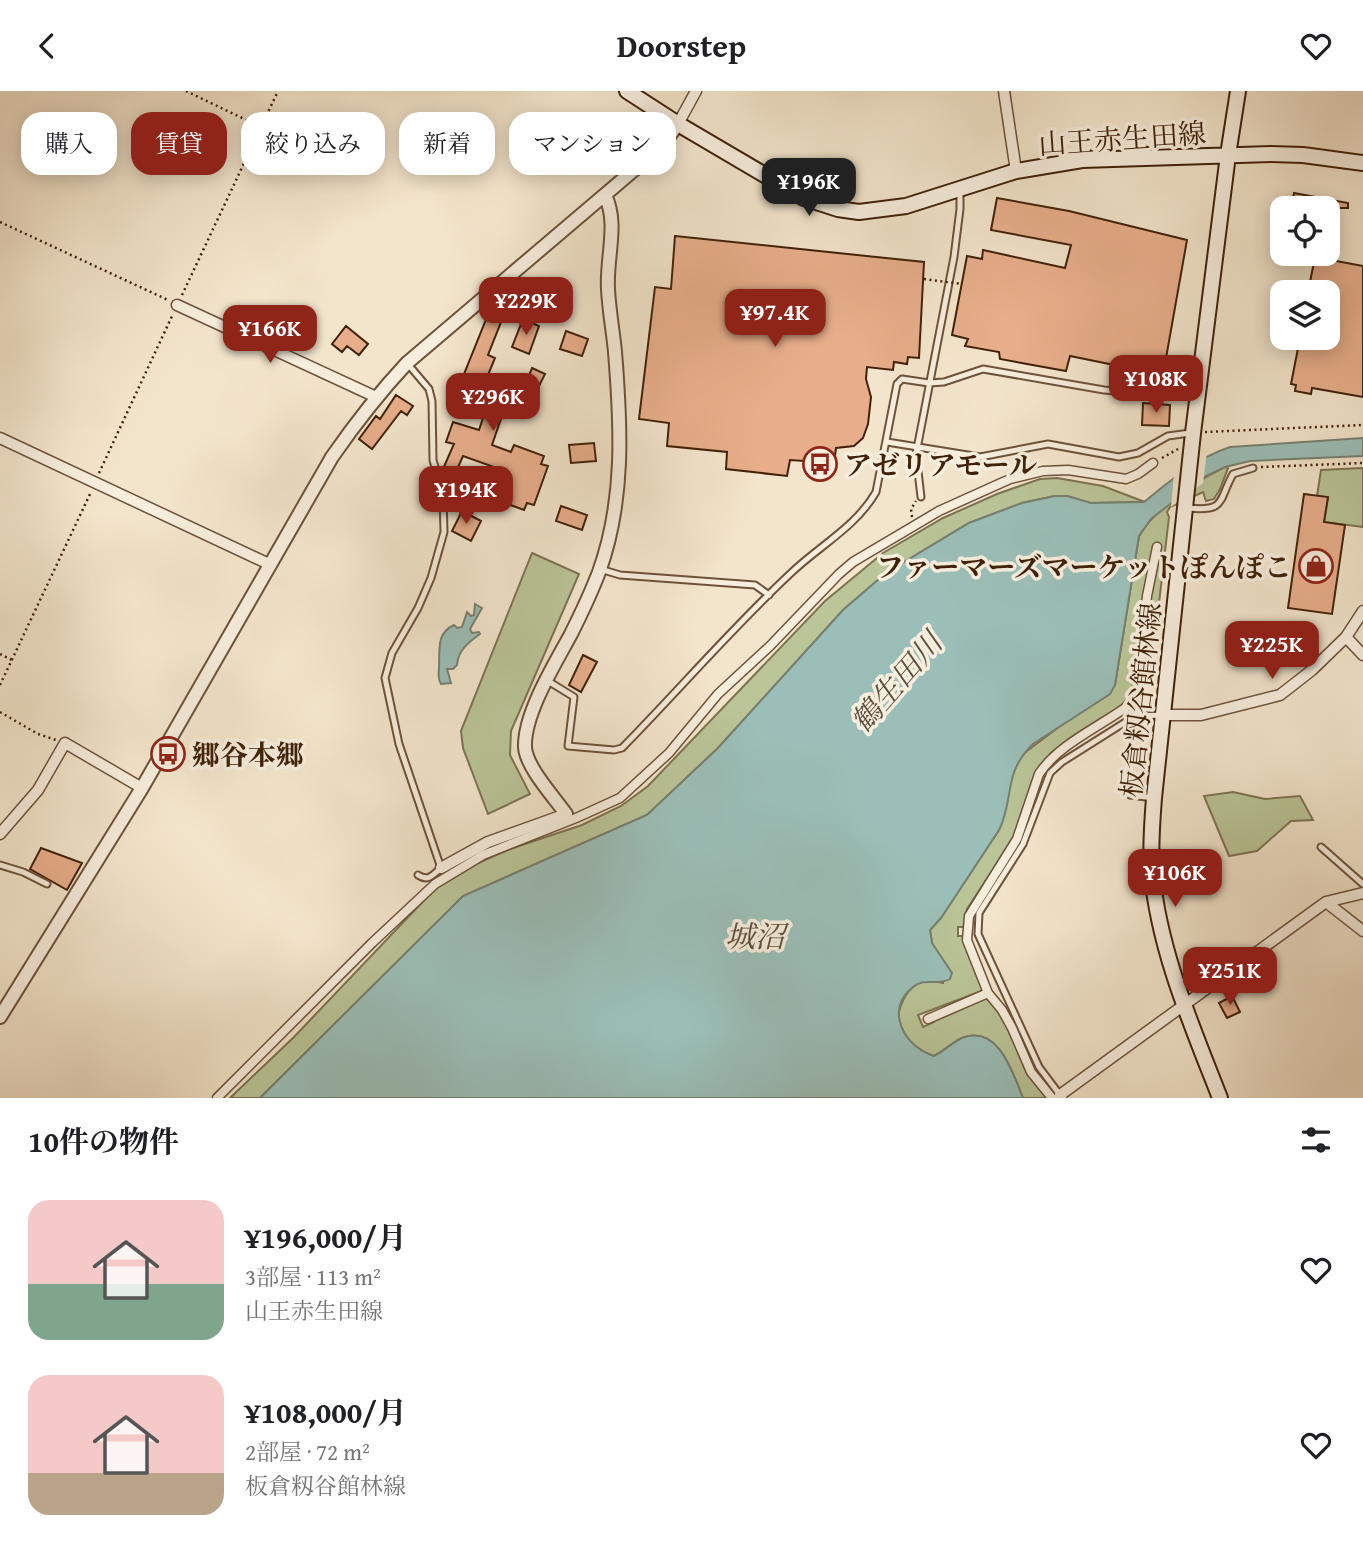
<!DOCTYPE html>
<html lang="ja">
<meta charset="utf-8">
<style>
body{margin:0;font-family:"Gentium Book Plus","Noto Serif JP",serif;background:#f6f6f6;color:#202124;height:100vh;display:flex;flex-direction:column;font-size:26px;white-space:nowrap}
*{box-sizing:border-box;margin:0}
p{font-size:23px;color:#757577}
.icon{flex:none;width:38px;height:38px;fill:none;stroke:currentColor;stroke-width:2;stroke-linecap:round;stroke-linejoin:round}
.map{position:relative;height:1007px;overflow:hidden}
.sheet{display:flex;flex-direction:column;background:#fff;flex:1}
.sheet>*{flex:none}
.top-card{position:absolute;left:21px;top:21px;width:700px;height:63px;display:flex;gap:14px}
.tools{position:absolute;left:1270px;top:105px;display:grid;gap:14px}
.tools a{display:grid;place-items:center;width:70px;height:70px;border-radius:14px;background:#fff;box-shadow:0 4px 18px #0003;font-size:35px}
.price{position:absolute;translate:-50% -60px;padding:0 16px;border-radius:14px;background:#8f2418;color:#fff;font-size:23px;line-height:46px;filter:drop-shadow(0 2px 4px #0008)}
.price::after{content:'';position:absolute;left:50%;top:42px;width:21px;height:16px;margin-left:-10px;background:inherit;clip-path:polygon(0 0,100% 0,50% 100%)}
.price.active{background:#222;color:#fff}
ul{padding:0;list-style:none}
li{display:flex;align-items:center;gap:21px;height:175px;padding:0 28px}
li span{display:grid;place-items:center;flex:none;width:196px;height:140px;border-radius:21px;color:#555}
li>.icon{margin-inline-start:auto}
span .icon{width:84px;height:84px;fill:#fffc;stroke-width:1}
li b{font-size:30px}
h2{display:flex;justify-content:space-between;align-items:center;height:84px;padding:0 28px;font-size:30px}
.tag{padding:0 24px;border-radius:21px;background:#fff;box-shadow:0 4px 18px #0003;font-size:24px;line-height:63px}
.tag.active{background:#8f2418;color:#fff}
header{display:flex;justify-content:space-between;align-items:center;height:91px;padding:0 28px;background:#fff;font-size:32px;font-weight:600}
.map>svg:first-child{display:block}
</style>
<header><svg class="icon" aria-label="back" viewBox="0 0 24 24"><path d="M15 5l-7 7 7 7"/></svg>Doorstep<svg class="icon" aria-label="heart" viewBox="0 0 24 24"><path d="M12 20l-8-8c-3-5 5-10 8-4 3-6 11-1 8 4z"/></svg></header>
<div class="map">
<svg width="1363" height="1007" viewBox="0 0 1363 1007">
<rect width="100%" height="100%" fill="#f3e5cc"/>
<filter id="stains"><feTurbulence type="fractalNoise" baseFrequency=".00286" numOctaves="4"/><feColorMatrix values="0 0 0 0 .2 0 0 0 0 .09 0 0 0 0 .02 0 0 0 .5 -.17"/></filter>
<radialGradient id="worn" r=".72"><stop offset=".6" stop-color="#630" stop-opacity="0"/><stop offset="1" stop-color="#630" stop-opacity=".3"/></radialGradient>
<path fill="#bac598" stroke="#7d7350" stroke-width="2" d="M 1225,376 L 1228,377 L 1220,398 L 1214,408 L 1206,410 L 1203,401 L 1170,416 L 1167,421 L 1169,426 L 1156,538 L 1147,529 L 1143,504 L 1134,590 L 1127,611 L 1052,661 L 1035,683 L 1013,748 L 967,818 L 964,836 L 958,836 L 958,845 L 963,845 L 984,899 L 918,924 L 923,936 L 934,931 L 933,928 L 989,906 L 1007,934 L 1048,1007 L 1023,1007 C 1013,983 999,933 962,947 C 953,951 944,960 934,965 C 923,962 904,950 900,938 C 894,920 907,892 927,890 C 932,889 938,891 943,892 L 932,852 L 930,839 L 941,827 L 999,739 C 1006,725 1005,709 1009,694 C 1012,682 1017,673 1023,663 L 1115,594 L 1139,445 C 1157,415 1194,391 1225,376 Z
M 1363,377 L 1363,436 L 1324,431 L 1328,407 L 1317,405 L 1321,379 Z
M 1057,387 L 1103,395 L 1145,411 L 1090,412 L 1067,405 L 1055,405 L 1022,412 L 969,432 L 886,482 L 843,519 L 718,657 L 647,724 L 463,805 L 260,1007 L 230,1007 L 294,946 L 432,801 L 444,791 L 467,777 L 510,758 L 582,734 L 621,715 L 648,695 L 825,510 L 883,462 L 943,427 L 997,403 L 1040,388 Z
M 532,462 L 579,483 L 511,640 L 510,664 L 530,703 L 488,723 L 463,657 L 461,640 Z
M 1233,701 L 1265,708 L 1300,705 L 1313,729 L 1291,730 L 1257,760 L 1229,765 L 1204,705 Z"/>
<path fill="#9bbfb8" stroke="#778072" stroke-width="2" d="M 1363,347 L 1363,365 L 1250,370 L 1225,376 L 1206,385 L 1151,428 L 1139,445 L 1115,594 L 1110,603 L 1033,653 C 1002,683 1015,707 999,739 L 941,827 L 930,839 L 932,852 L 952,882 L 950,888 C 938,895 925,886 913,896 C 884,918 904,956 934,965 C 944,960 953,951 962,947 C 999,933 1013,983 1023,1007 L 260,1007 L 463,805 L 647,724 L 718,657 L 843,519 L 886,482 L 969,432 L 1022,412 L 1055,405 L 1067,405 L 1091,412 L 1144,411 C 1171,389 1197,367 1230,356 Z
M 475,513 L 482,517 L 470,538 L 472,542 L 479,541 L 480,543 C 469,551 458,559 457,574 L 453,578 L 447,578 L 451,592 L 441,593 C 437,587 439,583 439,576 C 440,559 436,542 454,534 L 457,537 L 462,536 L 467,521 L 471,525 L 474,524 Z"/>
<path fill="#f3e5cc" d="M 1207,361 L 1203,392 L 1171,416 L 1174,382 Z"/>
<path fill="#e8ae8b" stroke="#402108" stroke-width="2" d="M 1294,102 L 1348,112 L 1348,117 L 1291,117 Z
M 997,107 L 1069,120 L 1187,149 L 1163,284 L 1070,265 L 1066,280 L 1000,268 L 999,261 L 965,255 L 968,248 L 952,244 L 967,165 L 982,168 L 983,159 L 1065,177 L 1071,154 L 991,139 Z
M 675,145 L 924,171 L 919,267 L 908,266 L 907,273 L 894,271 L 893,279 L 867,276 L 866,288 L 871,306 L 868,333 L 863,347 L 854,355 L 836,357 L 834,372 L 790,369 L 787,385 L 726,378 L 727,361 L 667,355 L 669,332 L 639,328 L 655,196 L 671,198 Z
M 1315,166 L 1363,175 L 1363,306 L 1312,297 L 1311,303 L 1295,300 L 1296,294 L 1291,293 L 1300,247 L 1328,247 L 1328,201 L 1308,201 Z
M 487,226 L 501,231 L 488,264 L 495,267 L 481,301 L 507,310 L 492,354 L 511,361 L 514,354 L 544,365 L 541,373 L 548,375 L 534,414 L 527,412 L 524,419 L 494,408 L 496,400 L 490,398 L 497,377 L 463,365 L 455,383 L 443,378 L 454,353 L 446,351 L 453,331 L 479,339 L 485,321 L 454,308 Z
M 523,228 L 539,235 L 529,263 L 512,256 Z
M 346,235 L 368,253 L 359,264 L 347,255 L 342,261 L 332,253 Z
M 566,240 L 588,248 L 582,265 L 560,258 Z
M 532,277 L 545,283 L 539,295 L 527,289 Z
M 396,304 L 413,315 L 407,324 L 401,320 L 372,358 L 359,348 L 376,325 L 380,328 Z
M 1143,312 L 1170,314 L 1169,335 L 1142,334 Z
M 594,352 L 596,370 L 571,372 L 569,354 Z
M 1304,403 L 1328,406 L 1324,431 L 1345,434 L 1332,523 L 1288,517 Z
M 561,415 L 587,424 L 582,439 L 556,430 Z
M 462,420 L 481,430 L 471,450 L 452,440 Z
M 583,564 L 597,571 L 581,601 L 569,594 Z
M 41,757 L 82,772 L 67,799 L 30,778 Z
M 1232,905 L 1240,921 L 1227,927 L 1219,912 Z"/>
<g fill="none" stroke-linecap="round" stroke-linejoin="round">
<g stroke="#6d5239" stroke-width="9">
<path id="service" d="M 407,272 L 429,298 L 432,310 L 433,369 L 443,405 L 444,441 L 431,487 L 418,517 L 392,562 L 385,587 L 399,653 L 441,777 C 433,784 428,791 418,784
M 887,351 L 980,366 L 1048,353 L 1119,366 L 1138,362 L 1168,345 L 1190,342
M 921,406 L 916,363 L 954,166 L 960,118 L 960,101
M 1188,417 C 1226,421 1218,410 1233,383 L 1253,377
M 600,478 L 620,484 L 755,494 L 769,504
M 548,590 L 574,606 L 568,655 L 614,659 L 622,657 C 679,599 732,537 791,482 C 819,455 856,436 876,401 L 897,293 L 902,288 L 929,292 L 944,291 L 983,278 L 1104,299 L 1195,306
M 1130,704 L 1154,707
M 1321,756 L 1363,793
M 0,774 L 23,781 L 47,793
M 1060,1004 L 1039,976 L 978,843 L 979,822 L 1023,753 L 1050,682 L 1062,671 L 1127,630 L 1139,625 L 1162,624"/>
</g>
<g stroke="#6d5239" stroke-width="11">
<path id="pedestrian" d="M 928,928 L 988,902
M 217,1007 L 372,852 L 435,793 L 483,764 L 576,727 L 620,707 L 669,662 L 718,603 L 770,555 L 839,483 L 853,471 L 939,420 L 1010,388 L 1043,380 L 1068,379 L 1126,388 L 1138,383 L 1153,372
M 1052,1007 L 1031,981 L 1012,937 L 1002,919 L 988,902 L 967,849 L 969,825 L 1017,748 L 1039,683 C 1058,654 1097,637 1125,617 L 1134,607 L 1138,597 L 1147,505 L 1157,456"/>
</g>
<g stroke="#6d5239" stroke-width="13">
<path id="minor" d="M 1004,0 L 1016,80
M 678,33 L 696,0
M 177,214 L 376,306
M 0,347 L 271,474
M 1346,546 L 1363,564
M 1163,624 L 1201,624 L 1280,604 L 1312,579 L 1346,546 L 1363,520
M 0,743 L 38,699 L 65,652 L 142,697
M 441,777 L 488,751 L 566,723
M 1326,811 L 1363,840
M 1061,1007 L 1060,1004 L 1326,811 L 1363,802"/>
</g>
<g stroke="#6d5239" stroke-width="16">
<path id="tertiary" d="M 566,723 C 554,706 526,676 525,656 C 524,622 555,573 571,543 C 581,523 591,502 599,481 C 625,409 621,335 615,261 C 613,240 609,219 608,198 C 606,166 619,133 605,104
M 0,926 L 142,697 L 332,366 C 355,333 379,302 407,272 L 661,56 L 678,33"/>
</g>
<g stroke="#402108" stroke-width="18">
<path id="secondary" d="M 627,0 L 678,33 L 804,107 L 838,118 L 859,121 L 906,115 L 1016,80 L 1082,69 L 1271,63 L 1303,64 L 1363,72
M 1220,1007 C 1192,935 1159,860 1152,782 C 1150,757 1152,732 1154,707 L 1193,342 L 1228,64 L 1238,0"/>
</g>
<path stroke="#402108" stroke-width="2.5" stroke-dasharray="2 3.5" stroke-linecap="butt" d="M 186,0 L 261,36
M 0,131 L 168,209
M 182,204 L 278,0
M 1205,341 L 1363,334
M 1162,367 L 1178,358
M 1261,376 L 1363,372
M 99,382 L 173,223
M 912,426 L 911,418 L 916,410
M 0,563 L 12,569
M 0,594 L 91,401
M 0,621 L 38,643 L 56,649"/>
<use href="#service" stroke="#f7eede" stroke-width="5"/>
<use href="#pedestrian" stroke="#f7eede" stroke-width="8"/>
<use href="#minor" stroke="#f7eede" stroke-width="10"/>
<use href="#tertiary" stroke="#f7eede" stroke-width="12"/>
<use href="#secondary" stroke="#f7eede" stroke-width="14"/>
<path stroke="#402108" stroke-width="2.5" stroke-dasharray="2 3.5" stroke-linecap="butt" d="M 924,188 L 962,193"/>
</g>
<defs>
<g id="bus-ring" transform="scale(1.75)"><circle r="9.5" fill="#f7eede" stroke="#8f2418" stroke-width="1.5"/><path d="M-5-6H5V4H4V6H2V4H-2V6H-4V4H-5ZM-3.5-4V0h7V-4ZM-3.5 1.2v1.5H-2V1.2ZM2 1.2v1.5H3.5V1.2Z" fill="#8f2418"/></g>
<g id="shop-ring" transform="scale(1.75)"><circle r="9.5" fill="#f7eede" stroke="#8f2418" stroke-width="1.5"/><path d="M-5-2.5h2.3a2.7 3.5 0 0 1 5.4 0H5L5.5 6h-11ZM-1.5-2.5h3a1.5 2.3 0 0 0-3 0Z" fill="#8f2418"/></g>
</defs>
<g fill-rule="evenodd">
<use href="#bus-ring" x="820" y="373"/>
<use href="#shop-ring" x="1316" y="475"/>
<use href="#bus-ring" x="168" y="663"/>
</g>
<g text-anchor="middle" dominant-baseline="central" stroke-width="7" stroke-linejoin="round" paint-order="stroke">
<g font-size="28" fill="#402108" stroke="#f7eede">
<text transform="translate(1122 47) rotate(-4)">山王赤生田線</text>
<text transform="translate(1140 609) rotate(-84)">板倉籾谷館林線</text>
</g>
<g font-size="28" font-weight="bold" fill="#402108" stroke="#f7eede" text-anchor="start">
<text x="844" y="373">アゼリアモール</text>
<text x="1292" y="475" text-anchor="end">ファーマーズマーケットぽんぽこ</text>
<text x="192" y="663">郷谷本郷</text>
</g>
<g font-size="30" font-style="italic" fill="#5b503d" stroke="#f7eede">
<text transform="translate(896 591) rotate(-49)">鶴生田川</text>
<text x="755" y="845">城沼</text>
</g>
</g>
<rect width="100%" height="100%" filter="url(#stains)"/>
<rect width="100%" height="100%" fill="url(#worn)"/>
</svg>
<div class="tools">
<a><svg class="icon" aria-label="locate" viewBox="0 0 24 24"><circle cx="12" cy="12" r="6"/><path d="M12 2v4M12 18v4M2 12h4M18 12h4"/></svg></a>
<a><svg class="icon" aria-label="layers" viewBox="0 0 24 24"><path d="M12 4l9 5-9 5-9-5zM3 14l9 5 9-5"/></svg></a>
</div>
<b class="price active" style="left:809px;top:127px">¥196K</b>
<b class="price" style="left:526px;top:246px">¥229K</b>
<b class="price" style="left:775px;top:258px">¥97.4K</b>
<b class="price" style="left:270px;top:274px">¥166K</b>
<b class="price" style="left:1156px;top:324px">¥108K</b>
<b class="price" style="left:493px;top:342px">¥296K</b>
<b class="price" style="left:466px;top:435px">¥194K</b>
<b class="price" style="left:1272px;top:590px">¥225K</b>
<b class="price" style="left:1175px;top:818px">¥106K</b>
<b class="price" style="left:1230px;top:916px">¥251K</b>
<div class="top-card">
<a class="tag">購入</a>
<a class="tag active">賃貸</a>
<a class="tag">絞り込み</a>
<a class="tag">新着</a>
<a class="tag">マンション</a>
</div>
</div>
<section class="sheet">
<h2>10件の物件<svg class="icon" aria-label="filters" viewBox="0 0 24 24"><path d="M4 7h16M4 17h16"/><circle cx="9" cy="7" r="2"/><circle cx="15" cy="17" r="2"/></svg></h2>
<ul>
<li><span style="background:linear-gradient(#f6c9c9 60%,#7fa58c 0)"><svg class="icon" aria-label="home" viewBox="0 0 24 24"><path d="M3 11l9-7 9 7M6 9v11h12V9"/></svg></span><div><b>¥196,000/月</b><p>3部屋 · 113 m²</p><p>山王赤生田線</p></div><svg class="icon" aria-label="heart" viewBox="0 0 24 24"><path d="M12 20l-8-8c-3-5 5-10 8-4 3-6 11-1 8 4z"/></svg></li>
<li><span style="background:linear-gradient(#f6c9c9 70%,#b9a48a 0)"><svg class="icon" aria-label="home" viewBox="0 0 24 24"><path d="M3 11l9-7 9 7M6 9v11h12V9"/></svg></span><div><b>¥108,000/月</b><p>2部屋 · 72 m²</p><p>板倉籾谷館林線</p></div><svg class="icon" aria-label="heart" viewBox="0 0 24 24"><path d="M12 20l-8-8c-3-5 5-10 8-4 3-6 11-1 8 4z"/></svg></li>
</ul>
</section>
